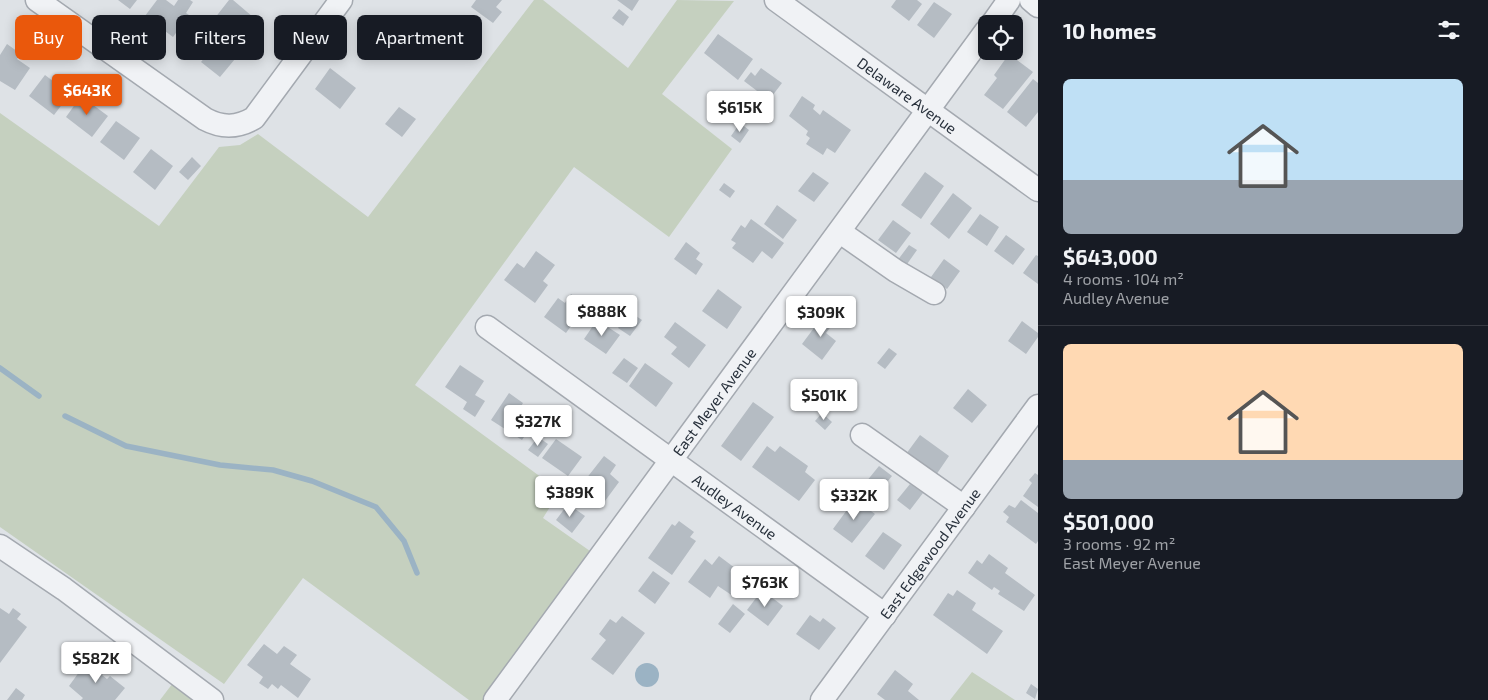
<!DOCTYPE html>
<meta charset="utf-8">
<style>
body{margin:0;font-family:"Exo 2",sans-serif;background:#242831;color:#f1f3f6;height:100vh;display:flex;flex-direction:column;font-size:19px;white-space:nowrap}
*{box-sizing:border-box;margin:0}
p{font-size:16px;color:#9ea1a6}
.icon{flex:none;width:28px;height:28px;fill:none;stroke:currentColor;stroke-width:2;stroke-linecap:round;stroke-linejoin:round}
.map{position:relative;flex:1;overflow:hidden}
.drawer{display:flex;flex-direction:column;background:#171b24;width:450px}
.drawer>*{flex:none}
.guide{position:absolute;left:15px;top:15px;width:475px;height:45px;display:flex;gap:10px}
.buttons{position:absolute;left:978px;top:15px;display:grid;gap:10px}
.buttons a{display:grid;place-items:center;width:45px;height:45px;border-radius:8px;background:#171b24;box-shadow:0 2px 12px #0003;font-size:25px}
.price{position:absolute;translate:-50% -42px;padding:0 11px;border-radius:5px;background:#fff;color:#222;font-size:16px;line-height:32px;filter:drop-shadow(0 1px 2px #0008)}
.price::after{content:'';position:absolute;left:50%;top:30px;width:15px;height:11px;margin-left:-8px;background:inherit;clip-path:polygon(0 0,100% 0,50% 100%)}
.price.current{background:#ea580c;color:#fff}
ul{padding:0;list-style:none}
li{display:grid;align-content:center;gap:10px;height:265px;padding:0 25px}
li+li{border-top:1px solid #363941}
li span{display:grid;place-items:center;height:155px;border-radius:8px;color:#555}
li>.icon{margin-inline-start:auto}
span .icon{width:90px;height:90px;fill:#fffc;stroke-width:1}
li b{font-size:21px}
h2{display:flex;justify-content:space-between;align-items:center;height:60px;padding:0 25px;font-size:21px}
.pill{padding:0 18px;border-radius:8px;background:#171b24;box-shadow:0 2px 12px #0003;font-size:18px;line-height:45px}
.pill.current{background:#ea580c;color:#fff}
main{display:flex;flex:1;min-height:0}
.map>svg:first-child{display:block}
</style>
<main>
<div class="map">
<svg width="1038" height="700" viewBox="0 0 1038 700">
<rect width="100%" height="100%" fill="#dee2e6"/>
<path fill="#c5d0bf" d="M 534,0 L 543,0 L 628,68 L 677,0 L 734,1 L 662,94 L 732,149 L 669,237 L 574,167 L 415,385 L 560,491 L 543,518 L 600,558 L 494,700 L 469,700 L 303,578 L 224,684 L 0,527 L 0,113 L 159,226 L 219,147 L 240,145 L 258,134 L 368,217 Z
M 972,672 L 1015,700 L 950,700 Z
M 176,679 L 205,700 L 160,700 Z"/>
<path fill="#9bb3c4" d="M635 675a12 12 0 1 1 24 0a12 12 0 1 1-24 0Z"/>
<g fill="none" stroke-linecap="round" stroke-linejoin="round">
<path stroke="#9bb3c4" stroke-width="5.5" d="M 0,368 L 39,396
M 65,416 L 126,446 L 220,465 L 273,470 L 312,481 L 376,507 L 404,541 L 417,573"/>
</g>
<path fill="#b5bcc3" d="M 118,0 L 137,0 L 130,9 Z
M 157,0 L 166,0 L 174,6 L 178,0 L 190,0 L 193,2 L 186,13 L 189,15 L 173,37 L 145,16 Z
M 229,0 L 233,0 L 253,17 L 240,33 L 250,41 L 220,77 L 201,62 L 224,34 L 211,23 Z
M 476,0 L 502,0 L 496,7 L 502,12 L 493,23 L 471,7 Z
M 617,0 L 639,0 L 632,11 Z
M 896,0 L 917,0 L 922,4 L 909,21 L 891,7 Z
M 934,2 L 952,14 L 934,38 L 917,25 Z
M 619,9 L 629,17 L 623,26 L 612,18 Z
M 718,34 L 753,59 L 738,80 L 704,53 Z
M 7,44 L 21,54 L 17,59 L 30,68 L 15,90 L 0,81 L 0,55 Z
M 1009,54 L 1033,72 L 1003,109 L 984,95 L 997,78 L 994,75 Z
M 330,68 L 356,88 L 340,109 L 315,89 Z
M 761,68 L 782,83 L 769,100 L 744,81 L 751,72 L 755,76 Z
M 45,75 L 70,94 L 54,115 L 29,96 Z
M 1033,79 L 1038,83 L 1038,112 L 1026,127 L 1007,112 Z
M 81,96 L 108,116 L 92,137 L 66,117 Z
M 802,96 L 815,105 L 813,109 L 820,115 L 823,110 L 851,130 L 835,153 L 827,148 L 823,155 L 806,144 L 810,138 L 806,135 L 808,131 L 789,116 Z
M 399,107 L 416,119 L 402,137 L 385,124 Z
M 116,121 L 140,138 L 124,160 L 100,142 Z
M 740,123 L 749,130 L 740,143 L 731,136 Z
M 151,149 L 173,166 L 155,190 L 133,172 Z
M 192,157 L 201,166 L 188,180 L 179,172 Z
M 813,172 L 829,183 L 814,202 L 798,191 Z
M 925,172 L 944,186 L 921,219 L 901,205 Z
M 724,183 L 735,191 L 730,198 L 719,190 Z
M 953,193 L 972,208 L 949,239 L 930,224 Z
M 777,205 L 797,220 L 783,239 L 764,224 Z
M 980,214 L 999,227 L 987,246 L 967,232 Z
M 751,219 L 784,243 L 772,259 L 762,251 L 753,263 L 732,248 L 736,243 L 731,240 L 741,225 L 745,228 Z
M 893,220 L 911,233 L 896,253 L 878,240 Z
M 1006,235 L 1025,249 L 1013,265 L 994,251 Z
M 686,242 L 700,253 L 696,259 L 703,264 L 696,275 L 674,259 Z
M 909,245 L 917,250 L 905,267 L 897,261 Z
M 536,251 L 555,265 L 543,281 L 548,285 L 535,303 L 504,280 L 517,263 L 524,268 Z
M 1036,255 L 1038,256 L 1038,284 L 1023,273 Z
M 944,259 L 960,271 L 947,289 L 931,277 Z
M 718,289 L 742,307 L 727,329 L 702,311 Z
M 571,294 L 586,305 L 566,333 L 544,317 L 558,298 L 565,303 Z
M 630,312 L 642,320 L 630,336 L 618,328 Z
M 825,313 L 835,321 L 826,333 L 836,341 L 822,360 L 802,344 Z
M 597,320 L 620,335 L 606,354 L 584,339 Z
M 1022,321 L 1038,333 L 1038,337 L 1026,354 L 1008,341 Z
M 675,322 L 706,345 L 689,368 L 671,354 L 677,347 L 664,337 Z
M 889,348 L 897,354 L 885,369 L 877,363 Z
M 624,358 L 638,368 L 627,383 L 612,373 Z
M 645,363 L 673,383 L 656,407 L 629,386 Z
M 460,365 L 484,381 L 475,395 L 485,401 L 475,417 L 463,409 L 467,402 L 445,387 Z
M 968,389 L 987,405 L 972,423 L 953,408 Z
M 509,393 L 523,403 L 520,408 L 536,419 L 522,440 L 491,420 Z
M 753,402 L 774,417 L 741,461 L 721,446 Z
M 822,413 L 832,422 L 825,430 L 815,421 Z
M 920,435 L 949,456 L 936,475 L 906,454 Z
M 538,437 L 548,444 L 538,457 L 528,450 Z
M 556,439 L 582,457 L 568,476 L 542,458 Z
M 767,446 L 775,452 L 780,446 L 808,466 L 805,472 L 815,480 L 799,501 L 752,467 Z
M 604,456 L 616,465 L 610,474 L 619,482 L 605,501 L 582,484 Z
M 879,466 L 892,476 L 879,492 L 866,482 Z
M 1035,473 L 1038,475 L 1038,507 L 1023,496 L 1032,483 L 1029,480 Z
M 910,484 L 923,493 L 910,510 L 897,500 Z
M 855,499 L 875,514 L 852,543 L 833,529 Z
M 1021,500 L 1038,513 L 1038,541 L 1036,544 L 1006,522 L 1009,517 L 1003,512 L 1009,505 L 1015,508 Z
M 568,504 L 585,516 L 572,533 L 556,520 Z
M 679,521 L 694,532 L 690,537 L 696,541 L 672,575 L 648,558 L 672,524 L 675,526 Z
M 883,532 L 902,545 L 884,570 L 865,556 Z
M 989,554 L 1008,568 L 1005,573 L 1035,595 L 1024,611 L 998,594 L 1000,591 L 994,587 L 992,590 L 968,573 L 977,560 L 982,564 Z
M 719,556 L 747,577 L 733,596 L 718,586 L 710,598 L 688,582 L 705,559 L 712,565 Z
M 653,571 L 670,583 L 655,604 L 638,591 Z
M 762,590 L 783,606 L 768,626 L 747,610 Z
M 957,590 L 976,603 L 972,610 L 1003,631 L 987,654 L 933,615 L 948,593 L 953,596 Z
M 733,604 L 745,614 L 730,633 L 718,624 Z
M 0,608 L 9,614 L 13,608 L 21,614 L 17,619 L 27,627 L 0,663 Z
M 810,615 L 820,622 L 823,618 L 836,628 L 819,650 L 796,634 Z
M 622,616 L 645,633 L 613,675 L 591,659 L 606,640 L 599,634 L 610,619 L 616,623 Z
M 264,644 L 277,654 L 284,646 L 297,655 L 290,664 L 311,679 L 298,698 L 281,685 L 278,689 L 272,684 L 268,689 L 259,683 L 263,677 L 247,665 Z
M 90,657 L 106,670 L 102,675 L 107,679 L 110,676 L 125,688 L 115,700 L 81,700 L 83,698 L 69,686 Z
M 895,670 L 913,684 L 908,691 L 919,700 L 885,700 L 877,694 Z
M 1031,684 L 1038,689 L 1035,699 L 1026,693 Z
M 16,688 L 25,695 L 22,700 L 7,700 Z"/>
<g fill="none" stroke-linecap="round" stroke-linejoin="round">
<g stroke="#a4a9b0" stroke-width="25">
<g id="minor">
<path d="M 37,0 L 205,119 C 222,128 237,128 254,118 L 341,0"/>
<path id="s1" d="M 776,0 L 1038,190"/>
<path d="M 1031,0 L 1038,6"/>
<path d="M 992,24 L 1009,0"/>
<path d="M 840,232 L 896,271 L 934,293"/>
<path id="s2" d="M 487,327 L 885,615"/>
<path d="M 862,435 L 964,507"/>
<path d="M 0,546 L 64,589 L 212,700"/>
<path id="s3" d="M 495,700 L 986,31"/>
<path id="s4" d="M 822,700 L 1038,406"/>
</g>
</g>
<use href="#minor" stroke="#f0f2f5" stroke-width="22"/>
</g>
<g text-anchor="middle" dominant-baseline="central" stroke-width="4" stroke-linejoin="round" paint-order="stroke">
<g font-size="15" fill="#28313c" stroke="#edf1f4">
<text stroke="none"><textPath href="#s1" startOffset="162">Delaware Avenue</textPath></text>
<text stroke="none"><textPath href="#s3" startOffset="370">East Meyer Avenue</textPath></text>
<text stroke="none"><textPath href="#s2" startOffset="306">Audley Avenue</textPath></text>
<text stroke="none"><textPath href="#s4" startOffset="182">East Edgewood Avenue</textPath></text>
</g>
</g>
</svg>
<div class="buttons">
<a><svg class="icon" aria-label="locate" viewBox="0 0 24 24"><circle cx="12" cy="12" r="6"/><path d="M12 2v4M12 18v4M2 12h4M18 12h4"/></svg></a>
</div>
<b class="price current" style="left:87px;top:116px">$643K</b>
<b class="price" style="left:740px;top:133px">$615K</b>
<b class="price" style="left:602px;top:337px">$888K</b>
<b class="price" style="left:821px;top:338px">$309K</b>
<b class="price" style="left:824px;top:421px">$501K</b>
<b class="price" style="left:538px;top:447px">$327K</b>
<b class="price" style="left:570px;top:518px">$389K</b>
<b class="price" style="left:854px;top:521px">$332K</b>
<b class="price" style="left:765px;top:608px">$763K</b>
<b class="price" style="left:96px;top:684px">$582K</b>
<div class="guide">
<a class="pill current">Buy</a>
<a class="pill">Rent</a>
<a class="pill">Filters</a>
<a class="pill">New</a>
<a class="pill">Apartment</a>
</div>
</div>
<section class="drawer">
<h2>10 homes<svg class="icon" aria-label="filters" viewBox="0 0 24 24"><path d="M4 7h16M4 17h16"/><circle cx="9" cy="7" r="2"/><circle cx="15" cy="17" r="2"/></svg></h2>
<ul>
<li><span style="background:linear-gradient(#bfe0f5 65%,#9aa5b1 0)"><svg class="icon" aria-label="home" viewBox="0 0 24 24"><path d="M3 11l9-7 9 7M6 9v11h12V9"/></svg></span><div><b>$643,000</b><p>4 rooms · 104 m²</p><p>Audley Avenue</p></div></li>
<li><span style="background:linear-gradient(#ffd9b3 75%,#9aa5b1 0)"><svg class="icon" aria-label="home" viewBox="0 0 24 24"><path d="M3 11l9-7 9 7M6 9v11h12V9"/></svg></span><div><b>$501,000</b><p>3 rooms · 92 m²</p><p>East Meyer Avenue</p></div></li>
</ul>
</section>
</main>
